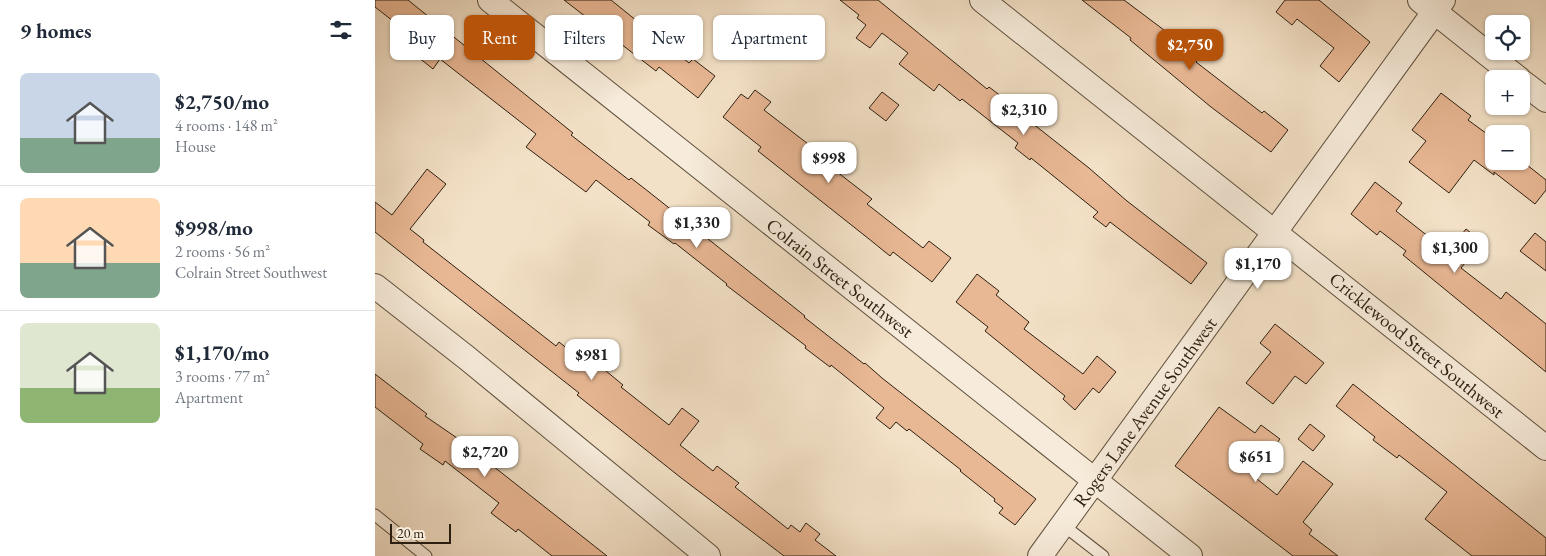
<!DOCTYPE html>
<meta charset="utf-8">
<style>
body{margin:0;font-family:"EB Garamond",serif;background:#f2f2f3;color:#1f2937;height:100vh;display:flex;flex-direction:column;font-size:19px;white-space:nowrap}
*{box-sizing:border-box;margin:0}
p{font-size:16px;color:#747a83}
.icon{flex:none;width:28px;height:28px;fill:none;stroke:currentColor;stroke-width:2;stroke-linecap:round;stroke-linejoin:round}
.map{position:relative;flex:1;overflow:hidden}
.side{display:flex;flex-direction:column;background:#fff;width:375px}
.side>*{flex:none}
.top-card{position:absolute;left:15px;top:15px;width:475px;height:45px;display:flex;gap:10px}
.tools{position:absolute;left:1110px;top:15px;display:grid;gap:10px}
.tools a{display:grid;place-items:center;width:45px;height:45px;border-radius:8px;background:#fff;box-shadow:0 1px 4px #0004;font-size:25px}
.scale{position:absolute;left:15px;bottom:12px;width:61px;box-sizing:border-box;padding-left:5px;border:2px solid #2e2011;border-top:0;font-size:14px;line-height:18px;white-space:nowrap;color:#2e2011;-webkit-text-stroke:4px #f7ecdb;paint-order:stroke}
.price{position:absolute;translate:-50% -42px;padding:0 11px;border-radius:10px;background:#fff;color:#222;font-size:16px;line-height:32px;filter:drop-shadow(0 1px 2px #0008)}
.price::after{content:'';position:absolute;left:50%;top:30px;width:15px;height:11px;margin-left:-8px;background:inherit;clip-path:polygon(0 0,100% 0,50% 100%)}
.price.current{background:#b45309;color:#fff}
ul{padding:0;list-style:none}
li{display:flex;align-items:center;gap:15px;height:125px;padding:0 20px}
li+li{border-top:1px solid #e0e1e3}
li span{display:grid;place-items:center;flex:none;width:140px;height:100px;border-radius:8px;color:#555}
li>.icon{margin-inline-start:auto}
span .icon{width:60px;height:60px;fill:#fffc;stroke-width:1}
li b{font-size:21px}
h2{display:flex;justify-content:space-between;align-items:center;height:60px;padding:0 20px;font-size:21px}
.tag{padding:0 18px;border-radius:8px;background:#fff;box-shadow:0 1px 4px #0004;font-size:18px;line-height:45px}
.tag.current{background:#b45309;color:#fff}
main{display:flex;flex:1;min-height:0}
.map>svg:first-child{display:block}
</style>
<main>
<section class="side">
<h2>9 homes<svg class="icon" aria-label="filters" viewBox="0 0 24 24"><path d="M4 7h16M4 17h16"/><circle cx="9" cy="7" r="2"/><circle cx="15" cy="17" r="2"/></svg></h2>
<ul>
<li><span style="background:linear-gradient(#c9d6e8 65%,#7fa58c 0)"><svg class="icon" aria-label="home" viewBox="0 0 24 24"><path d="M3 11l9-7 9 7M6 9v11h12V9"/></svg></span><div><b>$2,750/mo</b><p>4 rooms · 148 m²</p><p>House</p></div></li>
<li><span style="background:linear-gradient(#ffd9b3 65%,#7fa58c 0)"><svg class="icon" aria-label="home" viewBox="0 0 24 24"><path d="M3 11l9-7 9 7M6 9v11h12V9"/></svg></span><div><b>$998/mo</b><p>2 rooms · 56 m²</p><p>Colrain Street Southwest</p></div></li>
<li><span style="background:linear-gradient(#dfe7d0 65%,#8fb573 0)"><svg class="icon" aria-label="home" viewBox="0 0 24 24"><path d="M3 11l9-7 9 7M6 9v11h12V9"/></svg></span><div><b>$1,170/mo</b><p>3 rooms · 77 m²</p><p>Apartment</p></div></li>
</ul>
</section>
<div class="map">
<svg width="1171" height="556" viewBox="0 0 1171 556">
<rect width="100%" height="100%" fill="#f3e1c7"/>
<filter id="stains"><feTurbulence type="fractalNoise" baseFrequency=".004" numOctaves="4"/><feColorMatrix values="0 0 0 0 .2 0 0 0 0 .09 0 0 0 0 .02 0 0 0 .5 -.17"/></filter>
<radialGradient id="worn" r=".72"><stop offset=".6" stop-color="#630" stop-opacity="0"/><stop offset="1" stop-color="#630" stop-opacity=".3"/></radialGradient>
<path fill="#e8b794" stroke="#2e2011" d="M 0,0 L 33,0 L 198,133 L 196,135 L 254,180 L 256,178 L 274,192 L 430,316 L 429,317 L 489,364 L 490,363 L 507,378 L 661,499 L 640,525 L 624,513 L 628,508 L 619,501 L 620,499 L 585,471 L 586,470 L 534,429 L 532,431 L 521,422 L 515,429 L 501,418 L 509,408 L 456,365 L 455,367 L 430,348 L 431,346 L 351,285 L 352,284 L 300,243 L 299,244 L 273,225 L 275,222 L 221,180 L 211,192 L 151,147 L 161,134 L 65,59 L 58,69 L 33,49 L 41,39 L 0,7 Z
M 189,0 L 236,0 L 314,63 L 318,59 L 340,76 L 323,98 L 284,67 L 281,71 Z
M 465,0 L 503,0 L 612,89 L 614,87 L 639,106 L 638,108 L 714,168 L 752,201 L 832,263 L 816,284 L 735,222 L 731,227 L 718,217 L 723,212 L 656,158 L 655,160 L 640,148 L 643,143 L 587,99 L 585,101 L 564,84 L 559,91 L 524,64 L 533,53 L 507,33 L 495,48 L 481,38 L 491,25 L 482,18 L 484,15 Z
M 707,0 L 749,0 L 825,57 L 821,62 L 887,113 L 889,111 L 913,130 L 896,152 L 836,107 L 755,40 L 756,38 Z
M 910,0 L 944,0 L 995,42 L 964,82 L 945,66 L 959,48 L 922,19 L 917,25 L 901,12 Z
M 380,90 L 396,102 L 389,110 L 459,164 L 457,168 L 497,199 L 492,204 L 548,248 L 554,241 L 576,258 L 557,282 L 518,252 L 515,256 L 494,239 L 383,151 L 386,147 L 348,117 L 366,94 L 373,99 Z
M 507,92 L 524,105 L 511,121 L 494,108 Z
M 1066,93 L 1096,116 L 1093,120 L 1119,139 L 1119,161 L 1147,161 L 1171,180 L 1171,190 L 1160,204 L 1119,172 L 1119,175 L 1099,160 L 1074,193 L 1034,162 L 1051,141 L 1037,130 Z
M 52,169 L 71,184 L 35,229 L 49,240 L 48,242 L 181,346 L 184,342 L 221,371 L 225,366 L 248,385 L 246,387 L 294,425 L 307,408 L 324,421 L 305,445 L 338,471 L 342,466 L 364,483 L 360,487 L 413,529 L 416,525 L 425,532 L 431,523 L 445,534 L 440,540 L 461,556 L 409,556 L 305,477 L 202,395 L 204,393 L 0,232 L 0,202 L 17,215 Z
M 1000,182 L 1027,203 L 1021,211 L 1073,252 L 1091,229 L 1107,242 L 1086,268 L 1126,299 L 1131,292 L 1171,324 L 1171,372 L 1028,255 L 1031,251 L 1005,231 L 1002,235 L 976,214 Z
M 1160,233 L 1171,242 L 1171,271 L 1145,251 Z
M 602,274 L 624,291 L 621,295 L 654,322 L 649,329 L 708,374 L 722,356 L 741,372 L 724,393 L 718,388 L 700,410 L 688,399 L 690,396 L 610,331 L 613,327 L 581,302 Z
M 900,324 L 949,363 L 931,384 L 920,376 L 898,404 L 871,383 L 896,352 L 885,343 Z
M 0,374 L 52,414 L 50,416 L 85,440 L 232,556 L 177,556 L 143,529 L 141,532 L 116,513 L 124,503 L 70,461 L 68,465 L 45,449 L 48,444 L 0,407 Z
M 978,384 L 1171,538 L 1171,556 L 1097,556 L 1050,519 L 1072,492 L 1024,455 L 1022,458 L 998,440 L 1000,437 L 961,406 Z
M 844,407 L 880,433 L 886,425 L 905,439 L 877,475 L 902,495 L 928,461 L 958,484 L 928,522 L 937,530 L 934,534 L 963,556 L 918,556 L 800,466 Z
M 935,424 L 950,436 L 938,451 L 923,439 Z"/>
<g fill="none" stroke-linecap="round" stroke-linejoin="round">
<g stroke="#5f503e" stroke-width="13">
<path id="service" d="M 0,515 L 51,556
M 688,525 L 728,556"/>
</g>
<g stroke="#5f503e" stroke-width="26">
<path id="minor" d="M 115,0 L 815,556
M 607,0 L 1171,448
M 1045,0 L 1144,79
M 1146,81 L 1171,100
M 0,286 L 92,358 L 333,556
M 665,556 L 1068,0"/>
</g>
<use href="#service" stroke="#f7ecdb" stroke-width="11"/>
<use href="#minor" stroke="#f7ecdb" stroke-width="24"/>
</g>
<g text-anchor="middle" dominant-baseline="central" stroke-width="4" stroke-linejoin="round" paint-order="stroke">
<g font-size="19" fill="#2e2011" stroke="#f7ecdb">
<text transform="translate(465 278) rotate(38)">Colrain Street Southwest</text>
<text transform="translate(1042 345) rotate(39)">Cricklewood Street Southwest</text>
<text transform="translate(770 412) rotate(-54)">Rogers Lane Avenue Southwest</text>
</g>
</g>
<rect width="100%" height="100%" filter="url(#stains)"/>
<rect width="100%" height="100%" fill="url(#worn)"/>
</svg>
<div class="tools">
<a><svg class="icon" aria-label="locate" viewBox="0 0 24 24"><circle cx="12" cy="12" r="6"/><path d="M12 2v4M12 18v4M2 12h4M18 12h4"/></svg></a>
<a>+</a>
<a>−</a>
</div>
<div class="scale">20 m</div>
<b class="price current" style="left:815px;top:71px">$2,750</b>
<b class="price" style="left:649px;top:136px">$2,310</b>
<b class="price" style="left:454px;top:184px">$998</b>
<b class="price" style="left:322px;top:249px">$1,330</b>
<b class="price" style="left:1080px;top:274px">$1,300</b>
<b class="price" style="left:883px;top:290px">$1,170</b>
<b class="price" style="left:217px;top:381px">$981</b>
<b class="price" style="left:110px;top:478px">$2,720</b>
<b class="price" style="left:881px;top:483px">$651</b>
<div class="top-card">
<a class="tag">Buy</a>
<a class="tag current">Rent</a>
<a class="tag">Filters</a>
<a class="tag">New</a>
<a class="tag">Apartment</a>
</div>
</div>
</main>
